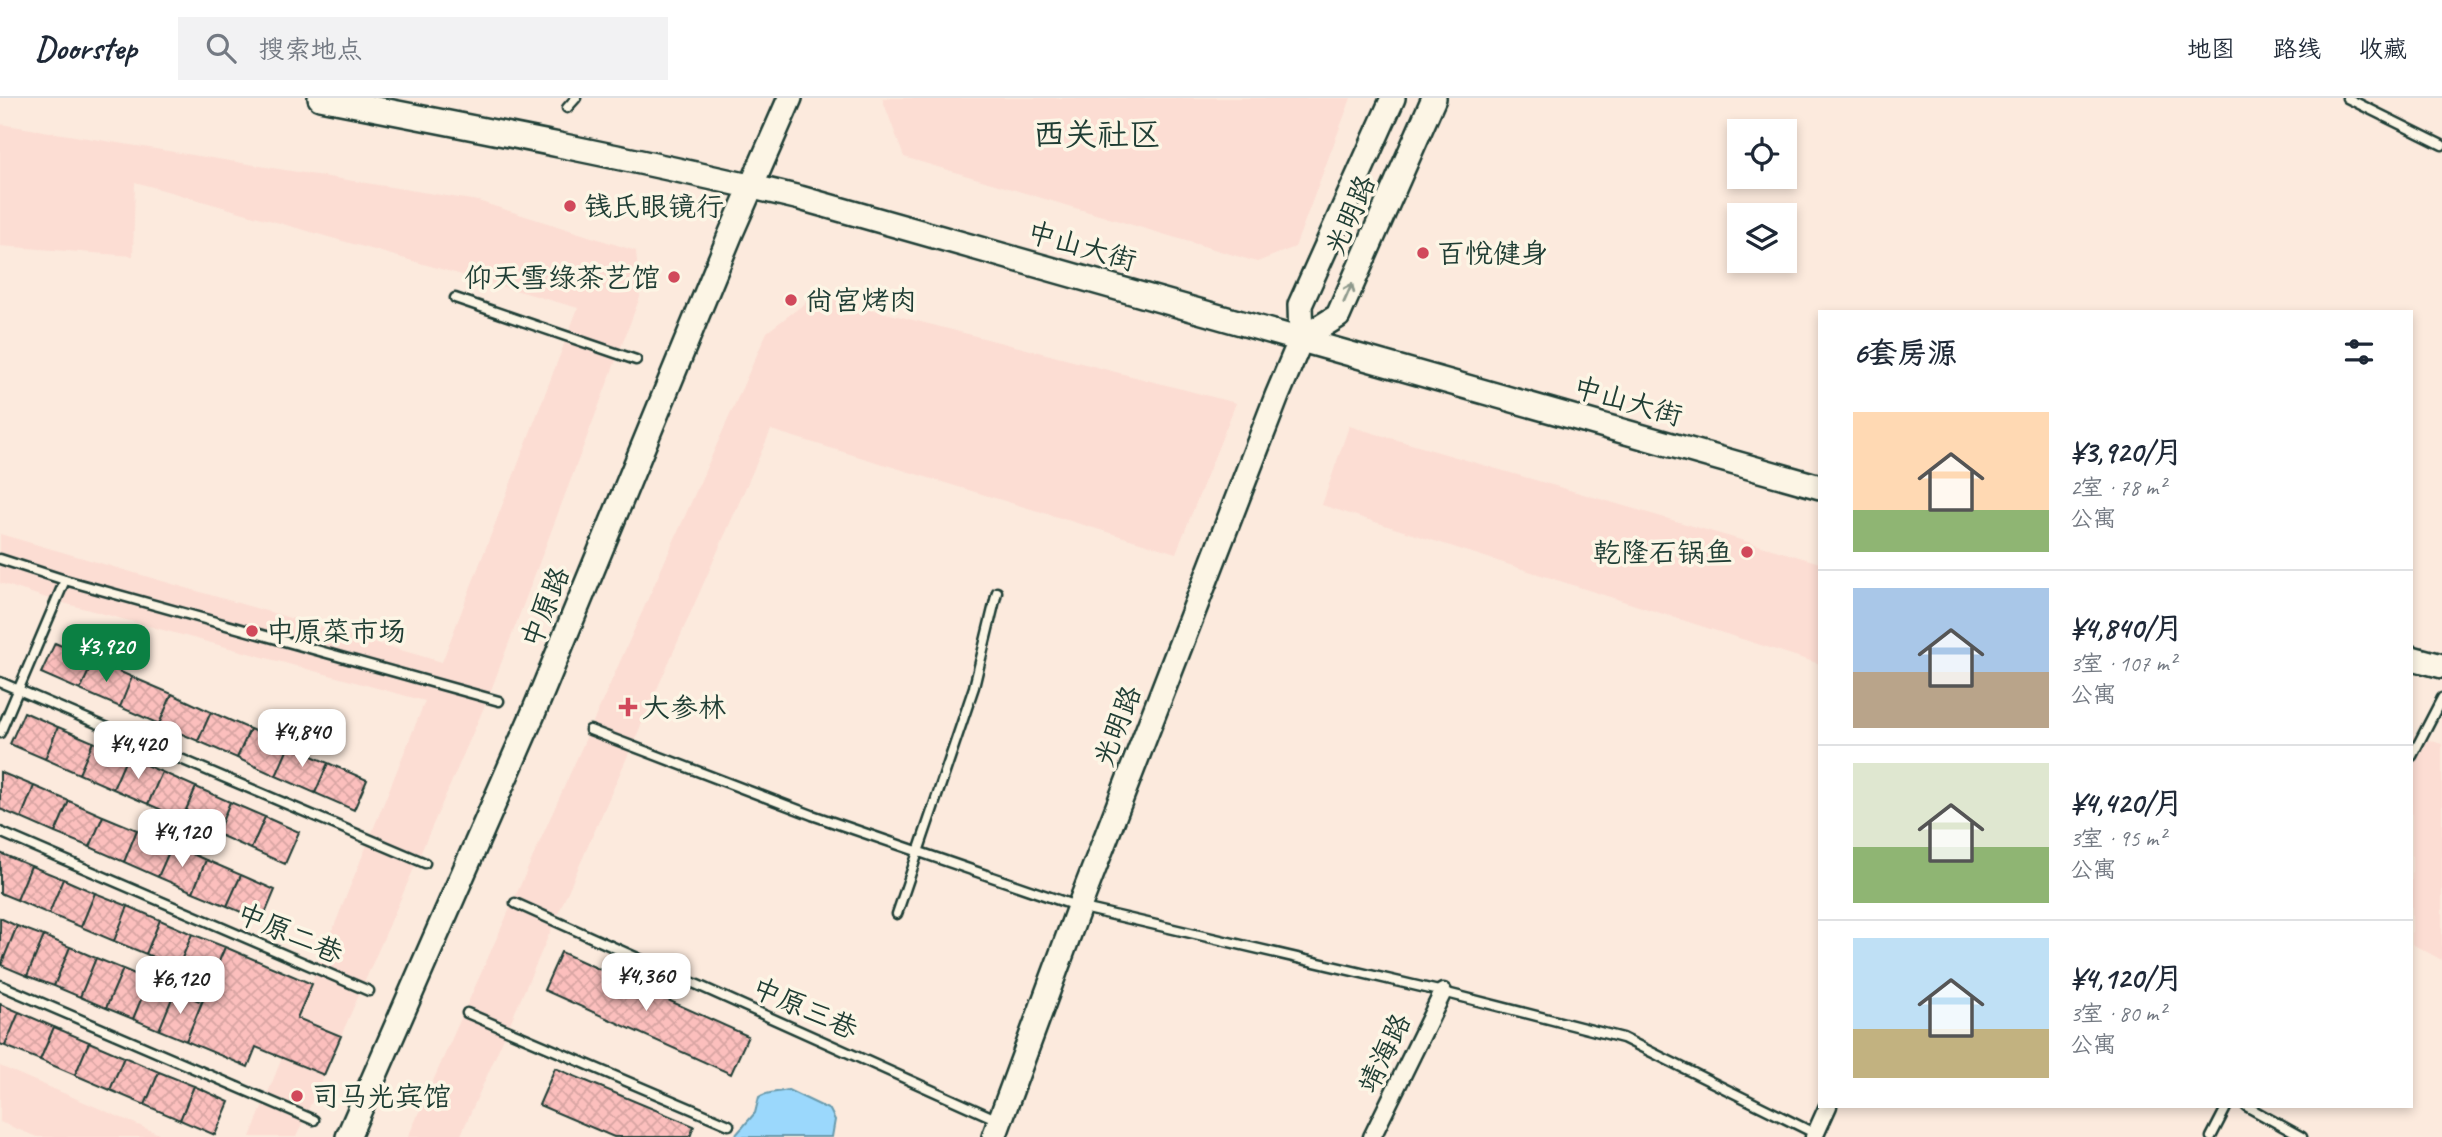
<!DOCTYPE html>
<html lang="zh">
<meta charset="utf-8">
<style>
body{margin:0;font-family:Caveat,"LXGW WenKai TC",sans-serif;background:#f2f2f3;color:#1f2937;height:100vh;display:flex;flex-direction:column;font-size:26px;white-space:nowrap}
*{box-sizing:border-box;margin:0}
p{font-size:23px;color:#747a83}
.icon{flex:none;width:38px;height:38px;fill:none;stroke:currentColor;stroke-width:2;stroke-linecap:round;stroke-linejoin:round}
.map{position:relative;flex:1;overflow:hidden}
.details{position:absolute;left:1818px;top:212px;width:595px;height:798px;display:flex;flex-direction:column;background:#fff;border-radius:0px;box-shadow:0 4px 10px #0003}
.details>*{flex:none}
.buttons{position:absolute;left:1727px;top:21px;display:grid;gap:14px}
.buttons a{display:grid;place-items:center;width:70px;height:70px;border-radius:0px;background:#fff;box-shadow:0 4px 10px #0003;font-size:35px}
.price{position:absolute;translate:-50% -60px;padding:0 16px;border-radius:14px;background:#fff;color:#222;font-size:23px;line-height:46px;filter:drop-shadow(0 2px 4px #0008)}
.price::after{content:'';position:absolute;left:50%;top:42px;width:21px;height:16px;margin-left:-10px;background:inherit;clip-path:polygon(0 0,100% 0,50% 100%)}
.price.current{background:#0b8043;color:#fff}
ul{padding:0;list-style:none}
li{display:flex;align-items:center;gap:21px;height:175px;padding:0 35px}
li+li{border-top:2px solid #e0e1e3}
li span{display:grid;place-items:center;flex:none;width:196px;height:140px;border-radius:0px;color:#555}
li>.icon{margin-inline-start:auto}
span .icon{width:84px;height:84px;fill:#fffc;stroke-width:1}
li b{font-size:30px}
h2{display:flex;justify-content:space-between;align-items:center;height:84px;padding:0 35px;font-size:30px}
header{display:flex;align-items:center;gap:42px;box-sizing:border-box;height:98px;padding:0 35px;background:#fff;border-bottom:2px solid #e0e1e3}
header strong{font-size:33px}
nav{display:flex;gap:38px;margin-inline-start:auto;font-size:24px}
.search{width:490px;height:63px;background:#f2f2f3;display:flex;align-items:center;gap:18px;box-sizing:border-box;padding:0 24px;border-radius:0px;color:#747a83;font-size:26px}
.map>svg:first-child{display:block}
</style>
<header>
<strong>Doorstep</strong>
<div class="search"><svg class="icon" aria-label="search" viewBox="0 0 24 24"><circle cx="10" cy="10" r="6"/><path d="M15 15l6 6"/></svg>搜索地点</div>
<nav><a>地图</a><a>路线</a><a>收藏</a></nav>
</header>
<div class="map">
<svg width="2442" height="1039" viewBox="0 0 2442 1039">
<defs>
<pattern id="building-cross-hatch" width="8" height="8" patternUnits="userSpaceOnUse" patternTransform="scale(1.75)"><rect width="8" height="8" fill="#fcbfbd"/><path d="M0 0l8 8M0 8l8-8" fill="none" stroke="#d8a5a3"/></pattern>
</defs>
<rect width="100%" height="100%" fill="#fceadd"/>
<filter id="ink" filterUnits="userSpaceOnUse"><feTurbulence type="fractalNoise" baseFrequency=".0143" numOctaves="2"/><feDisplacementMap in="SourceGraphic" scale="14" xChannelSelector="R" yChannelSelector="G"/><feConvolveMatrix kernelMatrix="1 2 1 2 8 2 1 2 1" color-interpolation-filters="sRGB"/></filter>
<g filter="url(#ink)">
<path fill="#fcddd3" d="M 882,0 L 1351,0 L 1295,149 L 1257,164 L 904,59 Z
M 0,26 L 478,103 L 636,153 L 640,199 L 488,600 L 341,938 L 297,920 L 425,603 L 56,503 L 0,485 L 0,436 L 442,564 L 578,210 L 135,84 L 133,158 L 0,148 Z
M 816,197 L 1236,305 L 1176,455 L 771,332 L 460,1039 L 408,1039 L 767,234 Z
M 1349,328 L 1820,465 L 1820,566 L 1322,407 Z
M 2412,637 L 2442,646 L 2442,862 L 2412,846 Z
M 282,960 L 324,977 L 296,1039 L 250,1039 Z
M 0,968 L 166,1039 L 37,1039 L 0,1024 Z"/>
<path fill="#9bd8fc" stroke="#699aac" stroke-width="2" d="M 788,992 L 830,1012 L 835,1022 L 832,1039 L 734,1039 L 755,1015 L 759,999 C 769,993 777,995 788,992 Z"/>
<path fill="url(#building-cross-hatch)" stroke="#1f3d34" stroke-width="2" d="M 55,545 L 94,562 L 80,592 L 41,575 Z
M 94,562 L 132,579 L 120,609 L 80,592 Z
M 132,579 L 172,596 L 159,626 L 120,609 Z
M 172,596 L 211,614 L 198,643 L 159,626 Z
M 24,614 L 58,629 L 45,661 L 10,646 Z
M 211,614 L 250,631 L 237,660 L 198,643 Z
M 58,629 L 93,644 L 79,676 L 45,661 Z
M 250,631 L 289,648 L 276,678 L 237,660 Z
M 93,644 L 127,659 L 113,691 L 79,676 Z
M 289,648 L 328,665 L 315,695 L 276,678 Z
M 127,659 L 162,674 L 148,706 L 113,691 Z
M 328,665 L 367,682 L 354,712 L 315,695 Z
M 0,674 L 34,688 L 21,720 L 0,711 Z
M 162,674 L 196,689 L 182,721 L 148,706 Z
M 34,688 L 69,703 L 55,735 L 21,720 Z
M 196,689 L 230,704 L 217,736 L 182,721 Z
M 69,703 L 103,718 L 90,749 L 55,735 Z
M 230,704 L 265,719 L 251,751 L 217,736 Z
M 103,718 L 137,732 L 124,764 L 90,749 Z
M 265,719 L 299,734 L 285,766 L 251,751 Z
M 137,732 L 172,747 L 158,779 L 124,764 Z
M 172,747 L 206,762 L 193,794 L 158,779 Z
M 0,755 L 31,768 L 17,802 L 0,795 Z
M 206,762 L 241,777 L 227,808 L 193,794 Z
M 31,768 L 63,781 L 49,816 L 17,802 Z
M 241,777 L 275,792 L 262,823 L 227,808 Z
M 63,781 L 95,795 L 81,829 L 49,816 Z
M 95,795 L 128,808 L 114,843 L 81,829 Z
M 128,808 L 160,822 L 146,856 L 114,843 Z
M 0,820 L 17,828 L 1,867 L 0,867 Z
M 160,822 L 192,836 L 178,870 L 146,856 Z
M 17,828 L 44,838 L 27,878 L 1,867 Z
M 192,836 L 225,849 L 211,883 L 178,870 Z
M 44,838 L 70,849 L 54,888 L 27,878 Z
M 70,849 L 96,860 L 80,899 L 54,888 Z
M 225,849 L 312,886 L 297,920 L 341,938 L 324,977 L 256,949 L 248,969 L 186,943 Z
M 561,854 L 748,938 L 731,976 L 544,892 Z
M 96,860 L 123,871 L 106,910 L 80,899 Z
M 123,871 L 149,882 L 133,921 L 106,910 Z
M 149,882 L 175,893 L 159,932 L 133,921 Z
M 175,893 L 202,904 L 186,943 L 159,932 Z
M 0,906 L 19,914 L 5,948 L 0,946 Z
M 19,914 L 54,929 L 40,962 L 5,948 Z
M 54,929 L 89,944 L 75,977 L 40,962 Z
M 89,944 L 124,959 L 110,992 L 75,977 Z
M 124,959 L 159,974 L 145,1007 L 110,992 Z
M 555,970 L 694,1028 L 690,1039 L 614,1039 L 539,1007 Z
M 159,974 L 194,988 L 180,1022 L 145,1007 Z
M 194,988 L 229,1004 L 215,1037 L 180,1022 Z"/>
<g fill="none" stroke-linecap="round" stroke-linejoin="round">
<g stroke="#1f3d34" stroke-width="13">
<path id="lane" d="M 2347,0 L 2442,47
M 567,10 L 576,0
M 455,200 L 636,262
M 0,461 L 65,482 L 499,603
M 0,584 L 425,765
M 590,632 L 812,717 L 1079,809 L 1443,894 L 1623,940 L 1816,1036
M 0,635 L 65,482
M 2412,658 L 2442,600
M 0,734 L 369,893
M 515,805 L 998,1022
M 897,816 L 974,589 L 997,494
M 0,887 L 314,1022
M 467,915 L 729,1027
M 2246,1008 L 2302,1039
M 2211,1039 L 2227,1008"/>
</g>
<g stroke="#1f3d34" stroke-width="21">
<path id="street" d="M 1372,1039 L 1443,894
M 1814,1039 L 1828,1008"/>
</g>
<g stroke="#1f3d34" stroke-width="28">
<path id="secondary" d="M 320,0 C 481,31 641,62 800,100 L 1820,389
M 1301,241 L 1338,218 L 1434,0
M 2412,560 L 2442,568
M 348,1039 L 533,616 L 731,135 L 790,0
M 994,1039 L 1079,809 L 1277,298 L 1301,241 L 1300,207 L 1393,0"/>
</g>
<use href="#lane" stroke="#fcf5e5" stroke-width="8"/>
<use href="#street" stroke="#fcf5e5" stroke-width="16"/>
<use href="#secondary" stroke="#fcf5e5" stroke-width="23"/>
</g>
<defs><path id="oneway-shaft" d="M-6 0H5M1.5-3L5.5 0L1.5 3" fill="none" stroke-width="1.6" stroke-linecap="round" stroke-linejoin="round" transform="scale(1.75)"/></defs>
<use stroke="#8e998c" href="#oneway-shaft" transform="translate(1348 195) rotate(-66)"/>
</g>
<g fill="#d1495b" stroke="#fcf5e5" stroke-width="2.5">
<circle cx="570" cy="108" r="7"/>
<circle cx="1423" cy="155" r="7"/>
<circle cx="674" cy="179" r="7"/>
<circle cx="791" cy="202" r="7"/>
<circle cx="1747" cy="454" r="7"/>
<circle cx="252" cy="533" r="7"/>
<path d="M624.5 598.5h7v7h7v7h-7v7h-7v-7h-7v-7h7z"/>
<circle cx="297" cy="998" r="7"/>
</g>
<g text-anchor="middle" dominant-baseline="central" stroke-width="7" stroke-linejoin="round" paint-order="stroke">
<g font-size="28" fill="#1f3d34" stroke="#fcf5e5" text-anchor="start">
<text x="584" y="108">钱氏眼镜行</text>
<text x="1437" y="155">百悦健身</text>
<text x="660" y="179" text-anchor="end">仰天雪绿茶艺馆</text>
<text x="805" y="202">尚宫烤肉</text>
<text x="1733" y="454" text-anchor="end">乾隆石锅鱼</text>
<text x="266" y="533">中原菜市场</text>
<text x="642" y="609">大参林</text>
<text x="311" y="998">司马光宾馆</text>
</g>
<g font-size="28" fill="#1f3d34" stroke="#fcf5e5">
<text transform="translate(1350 117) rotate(-66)">光明路</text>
<text transform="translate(1082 148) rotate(16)">中山大街</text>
<text transform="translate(1628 303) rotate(16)">中山大街</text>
<text transform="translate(545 509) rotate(-68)">中原路</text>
<text transform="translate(1117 628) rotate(-69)">光明路</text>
<text transform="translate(290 835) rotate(23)">中原二巷</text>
<text transform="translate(805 910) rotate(24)">中原三巷</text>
<text transform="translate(1384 955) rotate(-64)">靖海路</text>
</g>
<g font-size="32" fill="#1f3d34" stroke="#fcf5e5">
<text x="1097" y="36">西关社区</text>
</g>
</g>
</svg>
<div class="buttons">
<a><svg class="icon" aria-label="locate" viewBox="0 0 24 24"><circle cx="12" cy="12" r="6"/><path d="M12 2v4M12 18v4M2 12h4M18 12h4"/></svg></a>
<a><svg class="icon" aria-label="layers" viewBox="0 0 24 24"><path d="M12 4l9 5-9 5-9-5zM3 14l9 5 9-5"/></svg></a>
</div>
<b class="price current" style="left:106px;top:586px">¥3,920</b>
<b class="price" style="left:302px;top:671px">¥4,840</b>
<b class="price" style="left:138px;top:683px">¥4,420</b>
<b class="price" style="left:182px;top:771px">¥4,120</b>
<b class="price" style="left:646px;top:915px">¥4,360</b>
<b class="price" style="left:180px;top:918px">¥6,120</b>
<section class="details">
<h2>6套房源<svg class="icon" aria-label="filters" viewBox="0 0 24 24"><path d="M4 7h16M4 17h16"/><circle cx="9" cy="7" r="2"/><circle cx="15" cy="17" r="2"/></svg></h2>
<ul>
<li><span style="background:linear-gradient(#ffd9b3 70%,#8fb573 0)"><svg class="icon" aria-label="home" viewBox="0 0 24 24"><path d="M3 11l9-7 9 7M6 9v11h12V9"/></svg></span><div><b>¥3,920/月</b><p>2室 · 78 m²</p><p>公寓</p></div></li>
<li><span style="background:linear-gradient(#a9c7e8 60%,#b9a48a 0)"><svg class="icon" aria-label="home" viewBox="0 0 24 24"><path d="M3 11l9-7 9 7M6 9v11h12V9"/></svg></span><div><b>¥4,840/月</b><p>3室 · 107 m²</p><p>公寓</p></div></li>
<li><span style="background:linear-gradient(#dfe7d0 60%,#8fb573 0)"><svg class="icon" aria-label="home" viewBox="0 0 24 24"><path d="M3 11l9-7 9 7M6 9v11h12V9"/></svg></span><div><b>¥4,420/月</b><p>3室 · 95 m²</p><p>公寓</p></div></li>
<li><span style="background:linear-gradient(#bfe0f5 65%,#c2b280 0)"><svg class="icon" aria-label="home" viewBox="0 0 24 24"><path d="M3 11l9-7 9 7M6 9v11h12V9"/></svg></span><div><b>¥4,120/月</b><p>3室 · 80 m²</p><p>公寓</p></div></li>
</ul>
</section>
</div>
